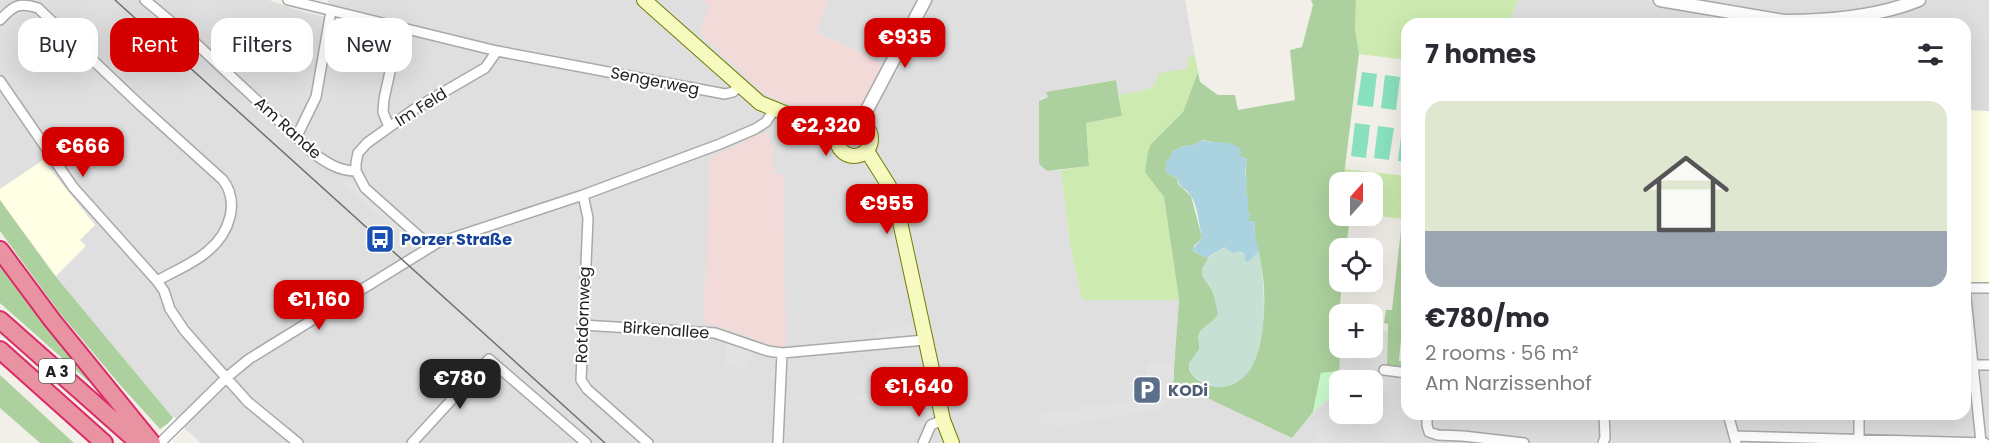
<!DOCTYPE html>
<meta charset="utf-8">
<style>
body{margin:0;font-family:Poppins,sans-serif;background:#f2f2f3;color:#2b2b33;height:100vh;display:flex;flex-direction:column;font-size:22px;white-space:nowrap}
*{box-sizing:border-box;margin:0}
p{font-size:20px;color:#7c7c81}
.icon{flex:none;width:33px;height:33px;fill:none;stroke:currentColor;stroke-width:2;stroke-linecap:round;stroke-linejoin:round}
.map{position:relative;flex:1;overflow:hidden}
.drawer{position:absolute;left:1401px;top:18px;width:570px;height:402px;display:flex;flex-direction:column;background:#fff;border-radius:18px;box-shadow:0 6px 24px #0002}
.drawer>*{flex:none}
.hud{position:absolute;left:18px;top:18px;width:570px;height:54px;display:flex;gap:12px}
.needle{width:39px;rotate:21deg}
.tools{position:absolute;left:1329px;top:172px;display:grid;gap:12px}
.tools a{display:grid;place-items:center;width:54px;height:54px;border-radius:12px;background:#fff;box-shadow:0 6px 24px #0002;font-size:30px}
.price{position:absolute;translate:-50% -51px;padding:0 14px;border-radius:12px;background:#d40000;color:#fff;font-size:20px;line-height:39px;filter:drop-shadow(0 2px 3px #0008)}
.price::after{content:'';position:absolute;left:50%;top:36px;width:18px;height:14px;margin-left:-9px;background:inherit;clip-path:polygon(0 0,100% 0,50% 100%)}
.price.active{background:#222;color:#fff}
ul{padding:0;list-style:none}
li{display:grid;align-content:center;gap:12px;height:318px;padding:0 24px}
li+li{border-top:2px solid #e1e1e2}
li span{display:grid;place-items:center;height:186px;border-radius:18px;color:#555}
li>.icon{margin-inline-start:auto}
span .icon{width:108px;height:108px;fill:#fffc;stroke-width:1}
li b{font-size:26px}
h2{display:flex;justify-content:space-between;align-items:center;height:72px;padding:0 24px;font-size:26px}
.pill{padding:0 21px;border-radius:18px;background:#fff;box-shadow:0 6px 24px #0002;font-size:21px;line-height:54px}
.pill.active{background:#d40000;color:#fff}
.map>svg:first-child{display:block}
</style>
<div class="map">
<svg width="1989" height="443" viewBox="0 0 1989 443">
<rect width="100%" height="100%" fill="#f2efe9"/>
<path fill="#e0dfdf" d="M 0,0 L 269,0 L 297,10 L 325,17 L 328,0 L 1185,0 L 1195,56 L 1188,57 L 1187,69 L 1158,75 L 1154,86 L 1146,90 L 1119,95 L 1115,80 L 1046,92 L 1048,97 L 1042,98 L 1039,101 L 1047,171 L 1061,170 L 1070,243 L 1082,300 L 1179,300 L 1173,382 L 1292,438 L 1313,412 L 1339,390 L 1340,414 L 1372,414 L 1372,381 L 1356,381 L 1387,365 L 1385,369 L 1407,371 L 1407,414 L 1965,414 L 1965,24 L 1522,24 L 1510,19 L 1518,0 L 1989,0 L 1989,443 L 201,443 L 174,419 L 52,272 L 0,200 Z"/>
<path fill="#f2dad9" d="M 697,0 L 828,0 L 817,32 L 883,64 L 859,113 L 847,119 L 833,121 L 782,102 L 761,91 L 699,32 L 710,4 Z
M 753,133 L 769,134 L 770,145 L 773,145 L 774,174 L 783,174 L 786,347 L 774,346 L 714,325 L 706,324 L 704,318 L 710,157 L 744,143 Z"/>
<path fill="#ffffe5" d="M 1965,110 L 1989,111 L 1989,285 L 1965,284 Z
M 43,160 L 95,225 L 80,240 L 86,246 L 56,276 L 0,200 L 0,189 Z"/>
<path fill="#cdebb0" d="M 1356,0 L 1518,0 L 1510,19 L 1522,24 L 1407,24 L 1407,60 L 1359,54 L 1355,28 Z
M 1195,56 L 1198,72 L 1183,112 L 1151,144 L 1152,180 L 1164,197 L 1179,300 L 1082,300 L 1070,243 L 1061,170 L 1089,166 L 1086,123 L 1122,116 L 1119,95 L 1146,90 L 1154,86 L 1158,75 L 1163,72 L 1187,69 L 1188,57 Z
M 1344,169 L 1407,176 L 1402,219 L 1373,215 L 1372,183 L 1343,183 Z"/>
<path fill="#add19e" fill-rule="evenodd" d="M 1311,0 L 1356,0 L 1355,28 L 1359,54 L 1343,183 L 1340,183 L 1339,220 L 1347,221 L 1348,216 L 1350,216 L 1346,249 L 1340,249 L 1340,282 L 1342,282 L 1340,304 L 1343,304 L 1342,315 L 1340,315 L 1340,371 L 1321,373 L 1313,412 L 1292,438 L 1173,382 L 1179,300 L 1164,197 L 1145,172 L 1148,152 L 1151,144 L 1183,112 L 1198,72 L 1200,82 L 1218,95 L 1235,95 L 1238,110 L 1295,100 L 1290,50 L 1302,47 L 1313,5 ZM 1202,140 L 1234,146 L 1240,156 L 1247,159 C 1244,180 1247,200 1249,221 L 1255,222 C 1252,237 1261,260 1263,277 C 1267,308 1264,386 1220,387 C 1210,388 1187,378 1189,365 C 1190,360 1197,354 1199,349 C 1200,345 1198,339 1199,335 C 1201,326 1215,324 1218,314 C 1220,303 1207,280 1202,269 L 1209,257 L 1206,258 L 1193,251 L 1194,246 L 1202,238 L 1191,196 L 1178,184 L 1177,178 L 1167,173 L 1165,170 L 1173,151 L 1185,146 L 1196,144 Z
M 1116,80 L 1122,116 L 1086,123 L 1089,166 L 1047,171 L 1039,164 L 1039,101 L 1048,97 L 1046,92 Z
M 0,200 L 52,272 L 174,419 L 160,429 L 121,386 L 59,312 L 0,231 Z
M 1401,230 L 1407,231 L 1407,276 L 1399,361 L 1407,362 L 1407,371 L 1385,370 L 1387,365 L 1388,324 L 1384,323 L 1386,310 L 1392,310 Z
M 0,260 L 92,378 L 88,381 L 0,303 Z
M 0,375 L 74,443 L 40,443 L 0,408 Z"/>
<path fill="#c6e0d4" d="M 1225,247 L 1252,257 L 1259,251 C 1265,284 1270,351 1245,376 C 1239,382 1228,387 1220,387 C 1210,388 1187,377 1189,364 C 1190,360 1197,354 1199,349 C 1200,344 1197,338 1199,334 C 1202,328 1213,322 1218,314 L 1213,292 L 1202,276 L 1202,269 L 1209,257 Z"/>
<path fill="#c8facc" d="M 1340,371 L 1339,390 L 1313,412 L 1321,373 Z"/>
<path fill="#88e0be" d="M 1362,72 L 1377,74 L 1373,107 L 1357,105 Z
M 1385,75 L 1400,77 L 1396,110 L 1381,108 Z
M 1355,123 L 1370,125 L 1366,158 L 1351,156 Z
M 1378,126 L 1394,128 L 1389,160 L 1374,158 Z
M 1402,128 L 1407,129 L 1407,162 L 1398,161 Z"/>
<path fill="#e2e2e2" d="M 344,178 L 350,180 L 413,236 L 408,242 L 342,183 Z
M 342,291 L 349,292 L 319,312 L 312,310 Z
M 1373,325 L 1378,326 L 1378,330 L 1387,331 L 1387,365 L 1356,381 L 1340,381 L 1339,390 L 1340,348 L 1372,348 Z
M 912,326 L 914,335 L 912,336 L 875,339 L 874,331 Z
M 727,342 L 753,351 L 745,371 L 724,364 L 727,358 L 725,357 Z
M 1174,362 L 1174,380 L 1166,381 L 1167,397 L 1175,397 L 1175,399 L 1159,410 L 1060,426 L 1038,422 L 1039,412 L 1074,411 L 1085,405 L 1127,403 L 1127,383 L 1144,381 L 1148,364 Z
M 865,394 L 889,397 L 888,402 L 887,404 L 853,400 L 858,395 Z
M 1339,396 L 1340,414 L 1368,414 L 1366,443 L 1317,443 L 1317,422 L 1334,407 L 1330,402 Z"/>
<path fill="#aad3df" d="M 1201,140 C 1216,144 1228,139 1241,149 L 1240,156 L 1247,159 L 1245,175 L 1247,180 L 1246,193 L 1248,198 L 1248,211 L 1250,215 L 1249,221 L 1256,222 L 1254,231 L 1259,251 L 1248,262 L 1245,261 L 1245,255 C 1242,251 1237,251 1232,253 L 1225,247 L 1206,258 L 1192,250 L 1202,238 C 1199,226 1198,206 1191,196 C 1186,187 1180,190 1177,178 L 1167,173 L 1165,170 L 1167,159 L 1170,158 L 1173,151 L 1185,146 L 1196,144 Z"/>
<path fill="#fff" d="M 174,417 L 185,428 L 171,443 L 150,443 Z"/>
<g fill="none" stroke-linecap="round" stroke-linejoin="round">
<g stroke="#a9a9a9" stroke-width="12">
<path id="minor" d="M 145,0 L 187,35 L 313,153 C 327,163 339,171 356,171 L 365,188 L 431,247
M 288,0 L 497,51 L 725,94 L 733,92 L 739,86
M 0,20 C 14,5 19,2 38,8 L 140,105 L 223,180 C 240,203 229,233 209,250 C 195,263 174,271 157,281
M 0,81 L 73,187 L 157,281 L 164,291 L 170,309 L 184,330 L 205,354 L 248,402 L 298,443
M 389,127 L 383,112 L 384,99 L 400,26
M 296,138 L 316,97 L 331,11
M 356,171 L 356,163 L 358,153 L 367,143 L 416,108 L 485,68 L 497,51
M 583,195 L 588,218 L 581,380 L 587,389 L 648,443
M 1965,288 L 1981,442
M 1965,288 L 1989,288
M 582,325 L 715,333 L 768,351 L 782,353 L 925,340
M 1972,365 L 1989,365
M 1384,370 L 1407,373
M 1427,414 L 1427,425 L 1429,432 L 1438,435 L 1463,436 L 1524,443
M 1728,414 L 1736,443
M 1734,436 L 1985,443
M 1859,440 L 1859,414
M 160,443 L 226,378 L 249,359 L 437,243 L 583,195 L 720,144 L 755,129 L 766,122 L 774,110
M 412,443 L 489,359 L 586,443
M 778,443 L 782,353
M 923,443 L 931,425 L 943,420
M 1603,443 L 1605,438 L 1604,414"/>
</g>
<g stroke="#a9a9a9" stroke-width="15">
<path id="tertiary" d="M 1660,0 L 1784,21 C 1828,21 1877,17 1919,0
M 860,123 L 925,0"/>
</g>
<g stroke="#707d05" stroke-width="16">
<path id="secondary" d="M 644,0 L 760,103 L 809,123 L 838,132
M837 139a17 17 0 1 1 34 0a17 17 0 1 1-34 0Z
M 867,151 L 889,186 L 899,217 L 943,420 L 952,443"/>
</g>
<g stroke="#dc2a67" stroke-width="20">
<path id="motorway" d="M 0,250 L 52,320 L 152,443
M 0,320 L 139,443
M 0,350 L 104,443"/>
</g>
<use href="#minor" stroke="#fff" stroke-width="9"/>
<use href="#tertiary" stroke="#fff" stroke-width="12"/>
<use href="#secondary" stroke="#f7fabf" stroke-width="14"/>
<use href="#motorway" stroke="#e892a2" stroke-width="16"/>
<path stroke="#707070" stroke-width="1.5" d="M 115,0 L 605,443"/>
</g>
<defs>
<g id="bus-square" transform="scale(1.5)"><rect x="-9" y="-9" width="18" height="18" rx="4" fill="#1a4fb4" stroke="#fff"/><path d="M-5-6H5V4H4V6H2V4H-2V6H-4V4H-5ZM-3.5-4V0h7V-4ZM-3.5 1.2v1.5H-2V1.2ZM2 1.2v1.5H3.5V1.2Z" fill="#fff"/></g>
<g id="parking-square" transform="scale(1.5)"><rect x="-9" y="-9" width="18" height="18" rx="4" fill="#5c6f8a" stroke="#fff"/><path d="M-3.5-5.5H1a3.5 3.5 0 0 1 0 7H-1V5.5H-3.5ZM-1-3.4V-.6H.8a1.4 1.4 0 0 0 0-2.8Z" fill="#fff"/></g>
</defs>
<g fill-rule="evenodd">
<use href="#bus-square" x="380" y="239"/>
<use href="#parking-square" x="1147" y="390"/>
</g>
<g text-anchor="middle" dominant-baseline="central" stroke-width="4.5" stroke-linejoin="round" paint-order="stroke">
<rect fill="#fff" stroke="#646464" stroke-width="1.5" x="39" y="359" width="36" height="24" rx="4.5"/>
<g font-size="15" font-weight="bold" fill="#222">
<text x="57" y="371">A 3</text>
</g>
<g font-size="16" fill="#222" stroke="#fff">
<text transform="translate(655 81) rotate(11)">Sengerweg</text>
<text transform="translate(421 107) rotate(-32)">Im Feld</text>
<text transform="translate(288 128) rotate(42)">Am Rande</text>
<text transform="translate(583 315) rotate(-88)">Rotdornweg</text>
<text transform="translate(666 330) rotate(4)">Birkenallee</text>
</g>
<g font-size="16" font-weight="bold" fill="#164399" stroke="#fff" text-anchor="start">
<text x="401" y="239">Porzer Straße</text>
</g>
<g font-size="16" font-weight="bold" fill="#4e5e75" stroke="#fff" text-anchor="start">
<text x="1168" y="390">KODi</text>
</g>
</g>
</svg>
<div class="tools">
<a><svg class="needle" viewBox="-14 -14 28 28"><path d="M0-13l5 13h-10z" fill="#e53935"/><path d="M0 13l5-13h-10z" fill="#7c7c81"/></svg></a>
<a><svg class="icon" aria-label="locate" viewBox="0 0 24 24"><circle cx="12" cy="12" r="6"/><path d="M12 2v4M12 18v4M2 12h4M18 12h4"/></svg></a>
<a>+</a>
<a>−</a>
</div>
<b class="price" style="left:905px;top:69px">€935</b>
<b class="price" style="left:826px;top:157px">€2,320</b>
<b class="price" style="left:83px;top:178px">€666</b>
<b class="price" style="left:887px;top:235px">€955</b>
<b class="price" style="left:319px;top:331px">€1,160</b>
<b class="price active" style="left:460px;top:410px">€780</b>
<b class="price" style="left:919px;top:418px">€1,640</b>
<div class="hud">
<a class="pill">Buy</a>
<a class="pill active">Rent</a>
<a class="pill">Filters</a>
<a class="pill">New</a>
</div>
<section class="drawer">
<h2>7 homes<svg class="icon" aria-label="filters" viewBox="0 0 24 24"><path d="M4 7h16M4 17h16"/><circle cx="9" cy="7" r="2"/><circle cx="15" cy="17" r="2"/></svg></h2>
<ul>
<li><span style="background:linear-gradient(#dfe7d0 70%,#9aa5b1 0)"><svg class="icon" aria-label="home" viewBox="0 0 24 24"><path d="M3 11l9-7 9 7M6 9v11h12V9"/></svg></span><div><b>€780/mo</b><p>2 rooms · 56 m²</p><p>Am Narzissenhof</p></div></li>
</ul>
</section>
</div>
